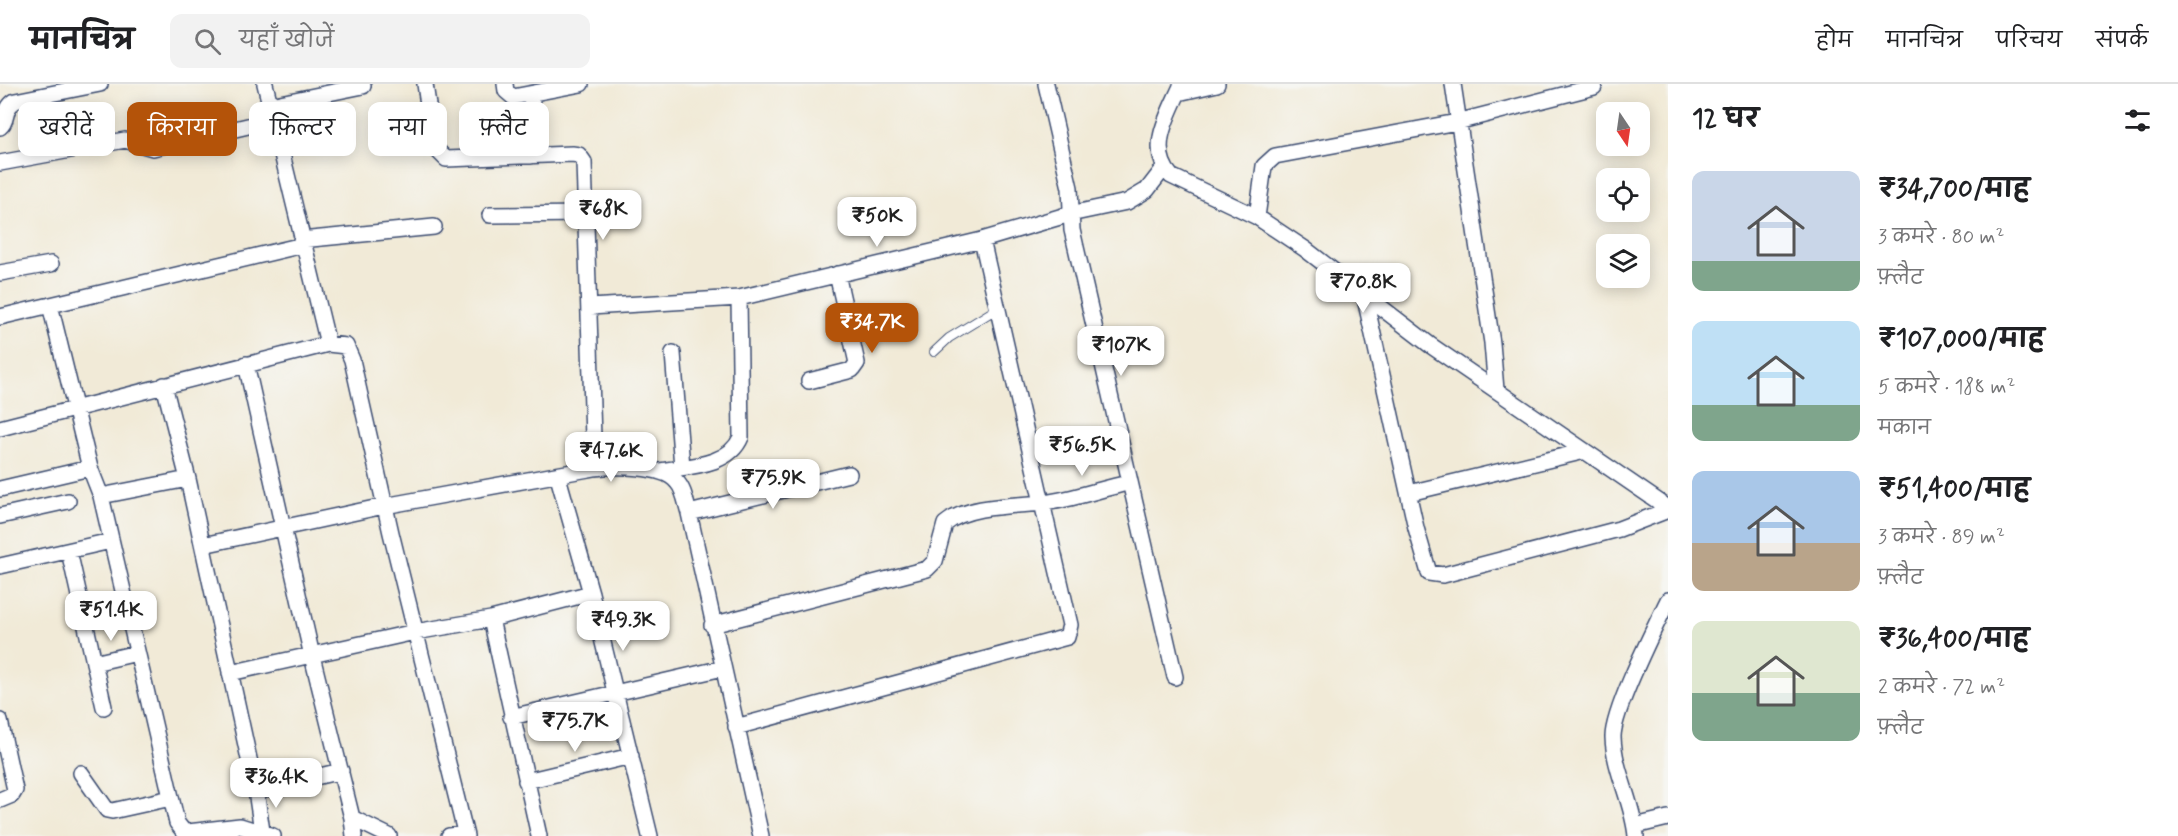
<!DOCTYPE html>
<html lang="hi">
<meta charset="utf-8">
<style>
body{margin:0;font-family:Mynerve,"Playpen Sans Deva",sans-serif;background:#f2f2f2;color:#202124;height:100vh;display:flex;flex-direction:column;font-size:22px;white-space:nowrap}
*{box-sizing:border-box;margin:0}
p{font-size:20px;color:#757577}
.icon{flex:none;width:33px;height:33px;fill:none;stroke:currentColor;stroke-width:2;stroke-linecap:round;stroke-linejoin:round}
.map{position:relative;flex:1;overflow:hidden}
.side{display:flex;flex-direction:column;background:#fff;width:510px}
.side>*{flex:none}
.guide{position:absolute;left:18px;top:18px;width:570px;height:54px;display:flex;gap:12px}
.needle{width:39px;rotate:167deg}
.controls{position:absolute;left:1596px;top:18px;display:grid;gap:12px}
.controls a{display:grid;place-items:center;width:54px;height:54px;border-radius:12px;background:#fff;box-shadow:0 3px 15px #0003;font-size:30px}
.price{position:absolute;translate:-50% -51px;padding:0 14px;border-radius:12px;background:#fff;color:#222;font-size:20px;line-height:39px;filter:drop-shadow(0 2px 3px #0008)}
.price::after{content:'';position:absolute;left:50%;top:36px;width:18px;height:14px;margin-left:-9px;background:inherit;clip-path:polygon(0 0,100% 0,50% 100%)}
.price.active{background:#b45309;color:#fff}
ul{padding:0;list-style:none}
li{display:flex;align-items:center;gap:18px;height:150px;padding:0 24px}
li span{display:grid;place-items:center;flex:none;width:168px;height:120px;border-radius:12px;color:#555}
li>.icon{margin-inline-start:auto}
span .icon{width:72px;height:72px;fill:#fffc;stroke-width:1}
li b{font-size:26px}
h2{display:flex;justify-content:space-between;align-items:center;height:72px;padding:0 24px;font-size:26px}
.chip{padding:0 21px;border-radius:12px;background:#fff;box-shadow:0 3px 15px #0003;font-size:21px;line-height:54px}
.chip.active{background:#b45309;color:#fff}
header{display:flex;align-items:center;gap:36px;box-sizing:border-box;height:84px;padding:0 30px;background:#fff;border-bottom:2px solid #e0e0e0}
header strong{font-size:28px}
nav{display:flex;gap:33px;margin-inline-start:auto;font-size:21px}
.search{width:420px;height:54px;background:#f2f2f2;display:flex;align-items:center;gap:15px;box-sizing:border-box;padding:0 21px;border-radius:12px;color:#757577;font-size:22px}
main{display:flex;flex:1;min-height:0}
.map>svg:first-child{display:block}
</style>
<header>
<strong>मानचित्र</strong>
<div class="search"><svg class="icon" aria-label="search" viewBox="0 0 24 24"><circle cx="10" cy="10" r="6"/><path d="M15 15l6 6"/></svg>यहाँ खोजें</div>
<nav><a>होम</a><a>मानचित्र</a><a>परिचय</a><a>संपर्क</a></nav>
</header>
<main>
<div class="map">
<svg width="1668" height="752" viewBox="0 0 1668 752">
<rect width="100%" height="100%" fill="#f6f6f2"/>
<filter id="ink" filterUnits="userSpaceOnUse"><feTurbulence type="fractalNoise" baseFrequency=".0167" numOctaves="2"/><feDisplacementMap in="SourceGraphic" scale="12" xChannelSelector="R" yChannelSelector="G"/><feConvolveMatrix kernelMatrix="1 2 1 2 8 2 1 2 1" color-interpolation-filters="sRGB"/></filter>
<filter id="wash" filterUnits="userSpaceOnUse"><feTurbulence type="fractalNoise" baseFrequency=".008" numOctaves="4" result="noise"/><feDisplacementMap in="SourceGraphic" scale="24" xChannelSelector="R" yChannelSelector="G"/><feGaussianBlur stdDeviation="1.35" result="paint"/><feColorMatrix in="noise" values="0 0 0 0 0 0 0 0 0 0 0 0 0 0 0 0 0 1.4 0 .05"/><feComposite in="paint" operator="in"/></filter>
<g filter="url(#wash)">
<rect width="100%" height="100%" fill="#f1ead7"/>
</g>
<g filter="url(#ink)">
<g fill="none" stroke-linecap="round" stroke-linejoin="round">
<g stroke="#3b4b70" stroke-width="10">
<path id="lane" d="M 934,268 L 949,254 L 998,224"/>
</g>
<g stroke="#3b4b70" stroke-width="18">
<path id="street" d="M 265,0 L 328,260
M 425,0 L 434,63 L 446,75 L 572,70 L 579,71 L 584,78 L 594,384
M 505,0 L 506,7 L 513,13 L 581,0
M 1046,0 L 1070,104 L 1072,146 L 1175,593
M 1182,0 C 1170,28 1146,64 1171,92 L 1257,133 L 1305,165 L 1430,261 L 1668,424
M 1453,0 L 1492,259 L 1496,306
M 1178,9 L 1217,0
M 270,21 L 363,2
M 0,43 C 9,36 2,26 15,17 L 100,0
M 531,72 L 532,10
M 0,79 L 125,56 L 153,64 L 274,36
M 490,131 L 585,130
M 1257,133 L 1264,82 L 1275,72 L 1457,38 L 1594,3
M 301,156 L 434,143
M 0,189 L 51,180
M 1364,210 L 1416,444 L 1429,489 L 1443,491 L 1619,445 L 1668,426
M 50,221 L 90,384 L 101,412 L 177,739 L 184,748 L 188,748 L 240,742 L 273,752
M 590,223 L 739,214 L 982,156 L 1070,130 L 1127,118 L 1147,106 L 1164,84
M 0,233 L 303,161
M 673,269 L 682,383
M 246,280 L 312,572 L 352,734 L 389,752
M 809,297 L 852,286 L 857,279 L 837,190
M 164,301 L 188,395 L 256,707 L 341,687
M 0,344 L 328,260 L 346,262 L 352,276 L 391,449 L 466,752
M 659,387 C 686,382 729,383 741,353 L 739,214
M 558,393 L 591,509 L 650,752
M 0,405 L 90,384
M 1409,409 L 1585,367
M 101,412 L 188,395
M 689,429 L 849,390
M 0,432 L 68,417
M 203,461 L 384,422 L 594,384 C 614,382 664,381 677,398 C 684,405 686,420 689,429 L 761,752
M 69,467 L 104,623
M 0,482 L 111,457
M 491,535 L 539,752
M 712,541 L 927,485 L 935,477 L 945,440 C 967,421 1014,422 1043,419 C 1071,416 1100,405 1128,399
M 94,579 L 137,569
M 230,589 L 415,548 L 491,535 L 591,509
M 511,633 L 723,584
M 0,637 L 15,706 L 12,711 L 0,716
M 736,643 L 1067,553 L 1070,541 L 982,156
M 81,689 L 107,726 L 112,727 L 171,714
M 526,697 L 631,672
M 256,707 L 262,747
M 352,734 L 354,752
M 1635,742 L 1668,734
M 449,752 L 465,750
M 1636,752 C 1633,718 1614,687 1613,653 C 1613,626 1655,543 1668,516"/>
</g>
<use href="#lane" stroke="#fff" stroke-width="8"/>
<use href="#street" stroke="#fff" stroke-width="15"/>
</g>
</g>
</svg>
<div class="controls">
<a><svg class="needle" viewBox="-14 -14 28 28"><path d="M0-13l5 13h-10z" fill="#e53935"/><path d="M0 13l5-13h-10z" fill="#757577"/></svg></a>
<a><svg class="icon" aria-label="locate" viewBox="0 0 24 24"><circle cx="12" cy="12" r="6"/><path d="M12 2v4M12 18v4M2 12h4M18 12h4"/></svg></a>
<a><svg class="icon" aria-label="layers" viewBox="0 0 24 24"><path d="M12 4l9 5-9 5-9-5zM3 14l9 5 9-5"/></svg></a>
</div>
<b class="price" style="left:603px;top:157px">₹68K</b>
<b class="price" style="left:877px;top:164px">₹50K</b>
<b class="price" style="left:1363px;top:230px">₹70.8K</b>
<b class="price active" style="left:872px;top:270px">₹34.7K</b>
<b class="price" style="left:1121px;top:293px">₹107K</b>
<b class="price" style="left:1082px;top:393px">₹56.5K</b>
<b class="price" style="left:611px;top:399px">₹47.6K</b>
<b class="price" style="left:773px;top:426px">₹75.9K</b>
<b class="price" style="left:111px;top:558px">₹51.4K</b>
<b class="price" style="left:623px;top:568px">₹49.3K</b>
<b class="price" style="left:575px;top:669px">₹75.7K</b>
<b class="price" style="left:276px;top:725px">₹36.4K</b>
<div class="guide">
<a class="chip">खरीदें</a>
<a class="chip active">किराया</a>
<a class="chip">फ़िल्टर</a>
<a class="chip">नया</a>
<a class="chip">फ़्लैट</a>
</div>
</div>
<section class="side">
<h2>12 घर<svg class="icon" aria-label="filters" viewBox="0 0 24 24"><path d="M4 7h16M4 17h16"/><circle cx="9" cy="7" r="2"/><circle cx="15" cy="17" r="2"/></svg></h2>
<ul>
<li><span style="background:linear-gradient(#c9d6e8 75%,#7fa58c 0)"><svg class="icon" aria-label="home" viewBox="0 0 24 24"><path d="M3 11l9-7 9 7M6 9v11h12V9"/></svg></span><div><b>₹34,700/माह</b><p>3 कमरे · 80 m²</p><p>फ़्लैट</p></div></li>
<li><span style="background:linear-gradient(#bfe0f5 70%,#7fa58c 0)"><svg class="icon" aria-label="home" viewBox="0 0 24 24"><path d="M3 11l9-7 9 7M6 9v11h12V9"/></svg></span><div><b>₹107,000/माह</b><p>5 कमरे · 188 m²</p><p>मकान</p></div></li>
<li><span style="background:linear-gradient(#a9c7e8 60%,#b9a48a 0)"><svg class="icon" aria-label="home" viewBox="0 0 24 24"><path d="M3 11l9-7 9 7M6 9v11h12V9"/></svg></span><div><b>₹51,400/माह</b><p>3 कमरे · 89 m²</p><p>फ़्लैट</p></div></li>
<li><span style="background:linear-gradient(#dfe7d0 60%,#7fa58c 0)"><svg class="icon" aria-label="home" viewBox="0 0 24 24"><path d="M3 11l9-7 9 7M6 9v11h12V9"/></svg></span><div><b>₹36,400/माह</b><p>2 कमरे · 72 m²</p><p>फ़्लैट</p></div></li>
</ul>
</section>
</main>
